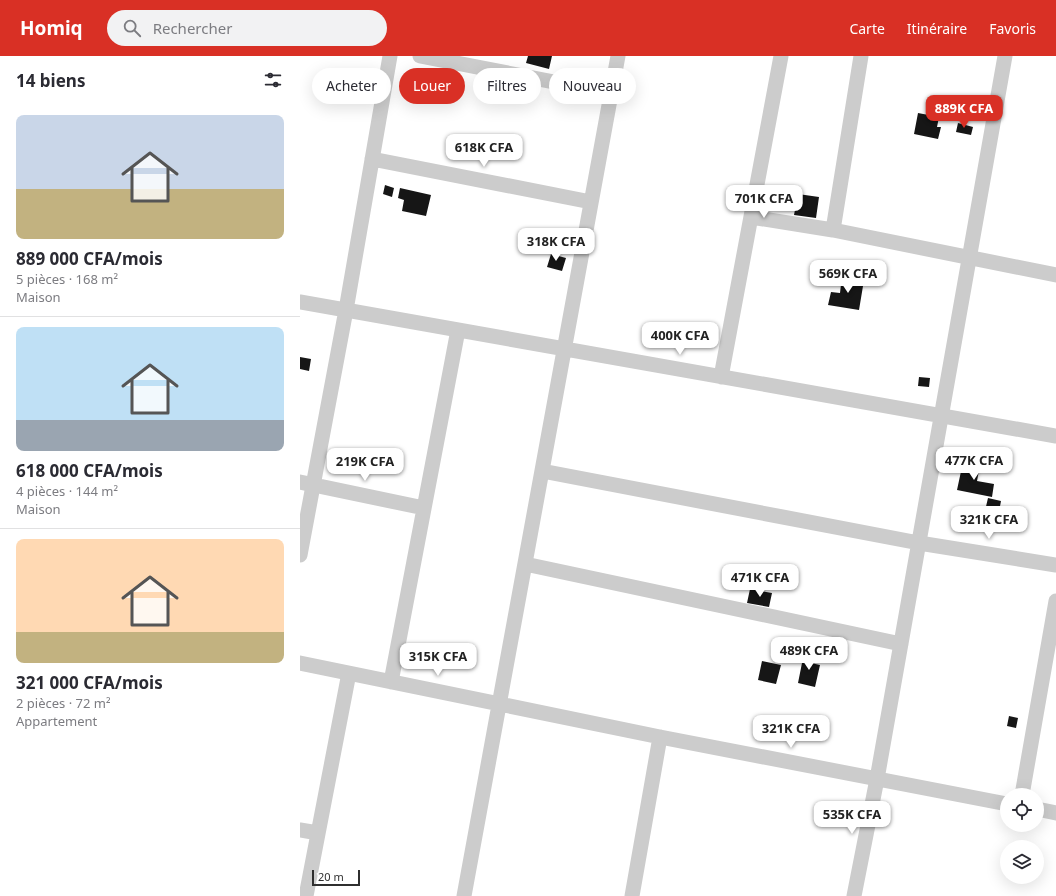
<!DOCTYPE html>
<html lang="fr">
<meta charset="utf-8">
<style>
body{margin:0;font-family:"Noto Sans",sans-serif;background:#f2f2f3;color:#2b2b33;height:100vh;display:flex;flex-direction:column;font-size:15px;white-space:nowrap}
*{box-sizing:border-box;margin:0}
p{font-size:13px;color:#7c7c81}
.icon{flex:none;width:22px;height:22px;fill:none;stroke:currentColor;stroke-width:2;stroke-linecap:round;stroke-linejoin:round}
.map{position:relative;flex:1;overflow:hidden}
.drawer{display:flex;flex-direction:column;background:#fff;width:300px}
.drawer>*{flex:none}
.guide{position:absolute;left:12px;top:12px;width:380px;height:36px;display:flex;gap:8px}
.fabs{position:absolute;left:700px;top:732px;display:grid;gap:8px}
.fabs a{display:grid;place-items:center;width:44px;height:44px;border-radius:50%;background:#fff;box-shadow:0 4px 16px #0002;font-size:20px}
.scale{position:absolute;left:12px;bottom:10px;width:48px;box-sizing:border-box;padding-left:4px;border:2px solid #2f2f2f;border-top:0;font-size:11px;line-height:14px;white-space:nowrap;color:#2f2f2f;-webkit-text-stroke:3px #fff;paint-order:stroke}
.price{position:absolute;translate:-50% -34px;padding:0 9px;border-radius:8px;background:#fff;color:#222;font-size:13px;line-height:26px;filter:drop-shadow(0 1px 2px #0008)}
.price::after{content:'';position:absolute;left:50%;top:24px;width:12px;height:9px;margin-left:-6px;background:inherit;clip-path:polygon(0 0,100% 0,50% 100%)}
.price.current{background:#d93025;color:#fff}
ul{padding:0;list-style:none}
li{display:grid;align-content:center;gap:8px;height:212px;padding:0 16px}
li+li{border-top:1px solid #e1e1e2}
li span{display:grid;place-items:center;height:124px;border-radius:8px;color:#555}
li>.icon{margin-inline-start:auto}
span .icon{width:72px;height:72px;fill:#fffc;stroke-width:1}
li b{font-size:17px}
h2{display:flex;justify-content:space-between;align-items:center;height:48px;padding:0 16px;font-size:17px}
.chip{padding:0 14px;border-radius:18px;background:#fff;box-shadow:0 4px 16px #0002;font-size:14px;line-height:36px}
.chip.current{background:#d93025;color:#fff}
header{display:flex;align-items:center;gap:24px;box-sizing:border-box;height:56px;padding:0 20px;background:#d93025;color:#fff}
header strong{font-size:19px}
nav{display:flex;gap:22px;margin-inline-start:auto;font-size:14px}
.search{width:280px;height:36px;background:#f2f2f3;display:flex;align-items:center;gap:10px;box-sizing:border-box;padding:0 14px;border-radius:22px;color:#7c7c81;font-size:15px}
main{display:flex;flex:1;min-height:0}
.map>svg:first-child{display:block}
</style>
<header>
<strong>Homiq</strong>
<div class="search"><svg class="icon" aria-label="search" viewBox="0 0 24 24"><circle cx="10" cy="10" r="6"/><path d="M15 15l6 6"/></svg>Rechercher</div>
<nav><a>Carte</a><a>Itinéraire</a><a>Favoris</a></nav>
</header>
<main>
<section class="drawer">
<h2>14 biens<svg class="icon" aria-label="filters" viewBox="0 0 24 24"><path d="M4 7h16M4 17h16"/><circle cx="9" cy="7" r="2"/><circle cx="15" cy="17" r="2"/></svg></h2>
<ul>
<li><span style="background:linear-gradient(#c9d6e8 60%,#c2b280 0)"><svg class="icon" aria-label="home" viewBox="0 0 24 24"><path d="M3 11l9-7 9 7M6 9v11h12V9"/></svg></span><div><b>889 000 CFA/mois</b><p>5 pièces · 168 m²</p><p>Maison</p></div></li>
<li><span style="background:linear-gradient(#bfe0f5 75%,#9aa5b1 0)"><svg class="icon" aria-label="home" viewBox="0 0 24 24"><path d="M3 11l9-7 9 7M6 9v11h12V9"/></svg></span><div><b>618 000 CFA/mois</b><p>4 pièces · 144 m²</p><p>Maison</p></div></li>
<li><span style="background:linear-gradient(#ffd9b3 75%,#c2b280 0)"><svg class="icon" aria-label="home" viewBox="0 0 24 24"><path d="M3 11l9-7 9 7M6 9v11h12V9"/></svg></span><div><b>321 000 CFA/mois</b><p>2 pièces · 72 m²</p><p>Appartement</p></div></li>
</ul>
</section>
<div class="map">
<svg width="756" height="840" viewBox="0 0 756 840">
<rect width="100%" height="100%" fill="#fff"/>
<path fill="#161616" d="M 228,0 L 252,0 L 249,13 L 226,7 Z
M 618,57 L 639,61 L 637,71 L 641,71 L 638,83 L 614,78 Z
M 658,67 L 673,71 L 671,79 L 656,76 Z
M 85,129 L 94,132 L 92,141 L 83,138 Z
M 100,132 L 131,139 L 126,160 L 102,155 L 104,144 L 98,142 Z
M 498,138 L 519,141 L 516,162 L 494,159 Z
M 251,198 L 266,202 L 262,215 L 247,211 Z
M 542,220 L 564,224 L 559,254 L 528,249 L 531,236 L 540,237 Z
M 0,301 L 11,303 L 9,315 L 0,313 Z
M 619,321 L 630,322 L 629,331 L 618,330 Z
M 663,406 L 680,409 L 677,425 L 694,428 L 692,441 L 657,434 Z
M 688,442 L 701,445 L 698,461 L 684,459 Z
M 450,533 L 472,537 L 469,551 L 447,547 Z
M 504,597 L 513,599 L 511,607 L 520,609 L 515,631 L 498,627 Z
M 462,605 L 481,609 L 476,628 L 458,624 Z
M 709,660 L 718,662 L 716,672 L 707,670 Z"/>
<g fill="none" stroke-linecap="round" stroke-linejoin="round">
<path stroke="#ccc" stroke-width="15" d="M 120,0 L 311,37
M 72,103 L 291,146
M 451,161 L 533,174 L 756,219
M 533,174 L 561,0
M 0,246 L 756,380
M 421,321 L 481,0
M 242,415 L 619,487 L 756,509
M 0,426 L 124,452
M 0,499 L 46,254 L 90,0
M 225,508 L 601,588
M 0,607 L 360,681 L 707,748
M 91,626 L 158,274
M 722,739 L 756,545
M 737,753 L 756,757
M 0,774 L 18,777
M 6,840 L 49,617
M 164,840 L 318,0
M 332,840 L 360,681
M 554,840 L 577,723 L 705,0"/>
</g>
</svg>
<div class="fabs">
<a><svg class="icon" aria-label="locate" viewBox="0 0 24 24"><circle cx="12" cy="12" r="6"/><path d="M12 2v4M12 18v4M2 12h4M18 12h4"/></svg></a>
<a><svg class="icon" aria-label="layers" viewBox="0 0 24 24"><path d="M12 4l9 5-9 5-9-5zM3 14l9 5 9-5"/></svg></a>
</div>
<div class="scale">20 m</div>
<b class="price current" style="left:664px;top:73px">889K CFA</b>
<b class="price" style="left:184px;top:112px">618K CFA</b>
<b class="price" style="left:464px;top:163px">701K CFA</b>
<b class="price" style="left:256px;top:206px">318K CFA</b>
<b class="price" style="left:548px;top:238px">569K CFA</b>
<b class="price" style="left:380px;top:300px">400K CFA</b>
<b class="price" style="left:674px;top:425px">477K CFA</b>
<b class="price" style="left:65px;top:426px">219K CFA</b>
<b class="price" style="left:689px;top:484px">321K CFA</b>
<b class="price" style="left:460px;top:542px">471K CFA</b>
<b class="price" style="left:509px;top:615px">489K CFA</b>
<b class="price" style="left:138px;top:621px">315K CFA</b>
<b class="price" style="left:491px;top:693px">321K CFA</b>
<b class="price" style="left:552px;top:779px">535K CFA</b>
<div class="guide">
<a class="chip">Acheter</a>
<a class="chip current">Louer</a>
<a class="chip">Filtres</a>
<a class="chip">Nouveau</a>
</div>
</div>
</main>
